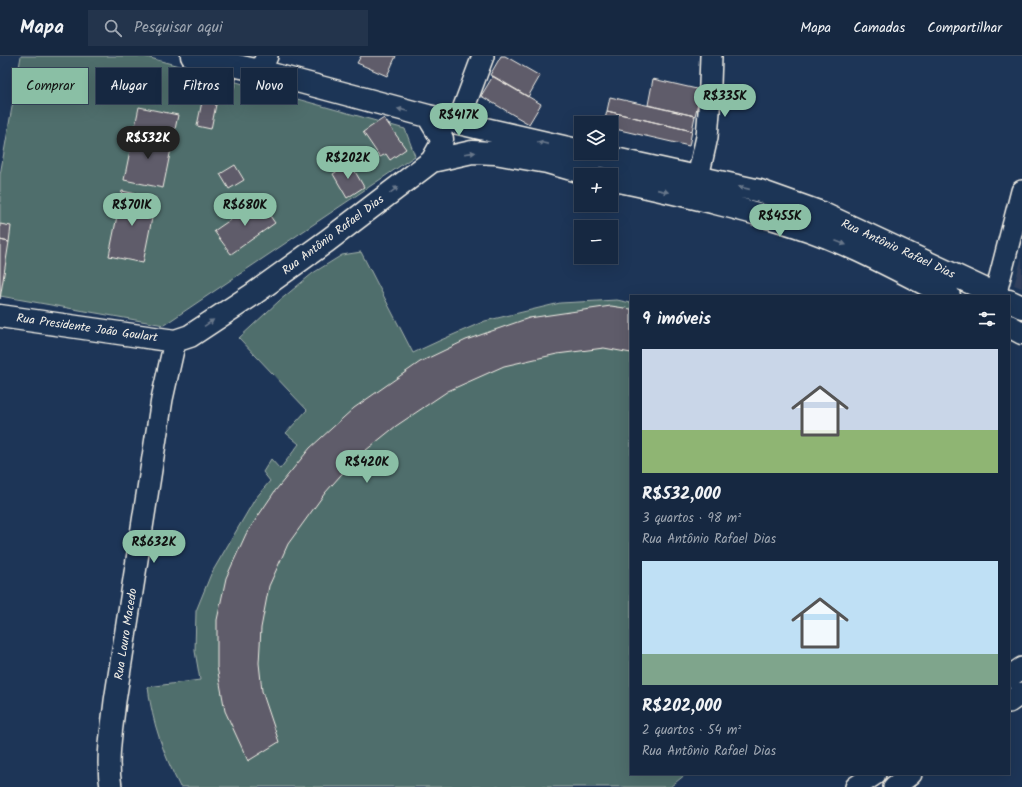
<!DOCTYPE html>
<html lang="pt">
<meta charset="utf-8">
<style>
body{margin:0;font-family:Kalam,sans-serif;background:#23344c;color:#f1f3f6;height:100vh;display:flex;flex-direction:column;font-size:15px;white-space:nowrap}
*{box-sizing:border-box;margin:0}
p{font-size:13px;color:#9ea6b1}
.icon{flex:none;width:22px;height:22px;fill:none;stroke:currentColor;stroke-width:2;stroke-linecap:round;stroke-linejoin:round}
.map{position:relative;flex:1;overflow:hidden}
.details{position:absolute;left:630px;top:239px;width:380px;height:480px;display:flex;flex-direction:column;background:#162841;border-radius:0px;box-shadow:0 4px 16px #0002,0 0 0 1px #35445a}
.details>*{flex:none}
.banner{position:absolute;left:12px;top:12px;width:380px;height:36px;display:flex;gap:8px}
.buttons{position:absolute;left:574px;top:60px;display:grid;gap:8px}
.buttons a{display:grid;place-items:center;width:44px;height:44px;border-radius:0px;background:#162841;box-shadow:0 4px 16px #0002,0 0 0 1px #35445a;font-size:20px}
.price{position:absolute;translate:-50% -34px;padding:0 9px;border-radius:14px;background:#8abfa5;color:#111;font-size:13px;line-height:26px;filter:drop-shadow(0 1px 2px #0008)}
.price::after{content:'';position:absolute;left:50%;top:24px;width:12px;height:9px;margin-left:-6px;background:inherit;clip-path:polygon(0 0,100% 0,50% 100%)}
.price.on{background:#222;color:#fff}
ul{padding:0;list-style:none}
li{display:grid;align-content:center;gap:8px;height:212px;padding:0 12px}
li span{display:grid;place-items:center;height:124px;border-radius:0px;color:#555}
li>.icon{margin-inline-start:auto}
span .icon{width:72px;height:72px;fill:#fffc;stroke-width:1}
li b{font-size:17px}
h2{display:flex;justify-content:space-between;align-items:center;height:48px;padding:0 12px;font-size:17px}
.pill{padding:0 14px;border-radius:0px;background:#162841;box-shadow:0 4px 16px #0002,0 0 0 1px #35445a;font-size:14px;line-height:36px}
.pill.on{background:#8abfa5;color:#111}
header{display:flex;align-items:center;gap:24px;box-sizing:border-box;height:56px;padding:0 20px;background:#162841;border-bottom:1px solid #35445a}
header strong{font-size:19px}
nav{display:flex;gap:22px;margin-inline-start:auto;font-size:14px}
.search{width:280px;height:36px;background:#23344c;display:flex;align-items:center;gap:10px;box-sizing:border-box;padding:0 14px;border-radius:0px;color:#9ea6b1;font-size:15px}
.map>svg:first-child{display:block}
</style>
<header>
<strong>Mapa</strong>
<div class="search"><svg class="icon" aria-label="search" viewBox="0 0 24 24"><circle cx="10" cy="10" r="6"/><path d="M15 15l6 6"/></svg>Pesquisar aqui</div>
<nav><a>Mapa</a><a>Camadas</a><a>Compartilhar</a></nav>
</header>
<div class="map">
<svg width="1022" height="731" viewBox="0 0 1022 731">
<rect width="100%" height="100%" fill="#1d3557"/>
<filter id="ink" filterUnits="userSpaceOnUse"><feTurbulence type="fractalNoise" baseFrequency=".025" numOctaves="2"/><feDisplacementMap in="SourceGraphic" scale="8" xChannelSelector="R" yChannelSelector="G"/><feConvolveMatrix kernelMatrix="1 2 1 2 8 2 1 2 1" color-interpolation-filters="sRGB"/></filter>
<g filter="url(#ink)">
<path fill="#31405d" d="M 1022,201 L 1022,232 L 1014,229 Z"/>
<path fill="#506e6c" stroke="#a2b0aa" d="M 21,0 L 143,0 L 405,73 L 415,100 L 164,269 L 0,240 L 0,119 Z
M 361,196 L 413,297 L 441,284 L 485,265 L 560,247 L 617,244 L 631,247 L 631,718 L 686,718 L 670,731 L 180,731 C 164,699 152,667 148,631 L 200,624 L 195,595 L 196,555 L 211,518 L 255,443 L 270,425 L 263,416 L 271,403 L 280,413 L 299,388 L 286,377 L 307,354 L 239,282 L 279,245 L 313,217 L 342,199 Z"/>
<path fill="#5f5b6b" stroke="#f4f1e8" d="M 361,0 L 396,0 L 387,20 L 357,7 Z
M 501,0 L 505,0 L 540,20 L 528,41 L 490,19 Z
M 209,14 L 222,17 L 219,31 L 206,28 Z
M 222,17 L 237,20 L 233,35 L 219,31 Z
M 493,20 L 541,48 L 529,68 L 481,40 Z
M 653,23 L 701,34 L 695,60 L 648,49 Z
M 205,31 L 219,34 L 211,73 L 197,70 Z
M 610,41 L 695,60 L 692,75 L 607,55 Z
M 139,51 L 178,59 L 173,83 L 134,75 Z
M 607,55 L 692,75 L 689,90 L 611,72 L 611,67 L 604,67 Z
M 384,62 L 406,93 L 390,104 L 386,98 L 380,101 L 363,76 Z
M 134,75 L 173,83 L 163,132 L 124,124 Z
M 350,107 L 364,131 L 347,142 L 333,118 Z
M 235,109 L 244,124 L 229,133 L 220,118 Z
M 122,135 L 156,142 L 143,207 L 109,200 Z
M 259,144 L 275,167 L 231,198 L 214,175 Z
M 0,168 L 11,170 L 9,186 L 0,184 Z
M 0,184 L 9,186 L 0,243 Z
M 611,250 L 631,253 L 631,297 L 604,292 L 557,298 L 504,310 L 448,335 L 396,370 L 355,403 L 325,437 L 288,488 L 269,530 L 261,572 L 259,607 L 262,635 L 279,686 L 248,705 L 225,655 L 217,611 L 217,564 L 226,522 L 246,478 L 275,435 L 310,392 L 354,352 L 420,306 L 466,284 L 529,262 Z"/>
<g fill="none" stroke-linecap="round" stroke-linejoin="round">
<g stroke="#f4f1e8" stroke-width="24">
<path id="minor" d="M 260,15 L 267,0
M 458,67 L 483,0
M 698,121 L 707,81 L 709,56 L 711,0
M 995,240 L 1022,135
M 1009,621 L 1022,612
M 1009,646 L 1022,637
M 111,731 C 106,703 112,673 115,645 L 162,343 L 175,285
M 856,731 L 875,718
M 894,731 L 911,718"/>
</g>
<g stroke="#f4f1e8" stroke-width="25">
<path id="tertiary" d="M 192,0 L 260,15 L 428,60 L 581,95
M 428,60 L 442,83 L 441,89 L 432,105
M 588,97 L 760,135 L 819,156 L 999,240
M 611,123 C 673,137 736,150 797,170 C 850,187 899,215 949,240
M 1009,245 L 1022,251
M 0,260 L 175,285 L 190,280 L 252,239 L 327,185 L 432,105 L 472,96 L 495,97 L 547,106 L 592,119
M 1009,270 L 1022,277"/>
</g>
<use href="#minor" stroke="#1d3557" stroke-width="21"/>
<use href="#tertiary" stroke="#1d3557" stroke-width="22"/>
</g>
<defs><path id="oneway-solid" d="M-6-.8H1V-3.2L6.5 0L1 3.2V.8H-6Z"/></defs>
<g fill="#68778a">
<use href="#oneway-solid" transform="translate(403 54) rotate(-166)"/>
<use href="#oneway-solid" transform="translate(543 87) rotate(-167)"/>
<use href="#oneway-solid" transform="translate(470 97) rotate(-7)"/>
<use href="#oneway-solid" transform="translate(744 132) rotate(-167)"/>
<use href="#oneway-solid" transform="translate(394 134) rotate(-37)"/>
<use href="#oneway-solid" transform="translate(663 135) rotate(13)"/>
<use href="#oneway-solid" transform="translate(841 187) rotate(21)"/>
<use href="#oneway-solid" transform="translate(209 267) rotate(-34)"/>
</g>
</g>
<g text-anchor="middle" dominant-baseline="central" stroke-width="3" stroke-linejoin="round" paint-order="stroke">
<g font-size="12" fill="#f4f1e8" stroke="#1d3557">
<text transform="translate(333 179) rotate(-37)">Rua Antônio Rafael Dias</text>
<text transform="translate(898 193) rotate(25)">Rua Antônio Rafael Dias</text>
<text transform="translate(87 272) rotate(8)">Rua Presidente João Goulart</text>
<text transform="translate(126 578) rotate(-81)">Rua Louro Macedo</text>
</g>
</g>
</svg>
<div class="buttons">
<a><svg class="icon" aria-label="layers" viewBox="0 0 24 24"><path d="M12 4l9 5-9 5-9-5zM3 14l9 5 9-5"/></svg></a>
<a>+</a>
<a>−</a>
</div>
<b class="price" style="left:725px;top:62px">R$335K</b>
<b class="price" style="left:459px;top:81px">R$417K</b>
<b class="price on" style="left:148px;top:104px">R$532K</b>
<b class="price" style="left:348px;top:124px">R$202K</b>
<b class="price" style="left:132px;top:171px">R$701K</b>
<b class="price" style="left:245px;top:171px">R$680K</b>
<b class="price" style="left:780px;top:182px">R$455K</b>
<b class="price" style="left:367px;top:428px">R$420K</b>
<b class="price" style="left:154px;top:508px">R$632K</b>
<div class="banner">
<a class="pill on">Comprar</a>
<a class="pill">Alugar</a>
<a class="pill">Filtros</a>
<a class="pill">Novo</a>
</div>
<section class="details">
<h2>9 imóveis<svg class="icon" aria-label="filters" viewBox="0 0 24 24"><path d="M4 7h16M4 17h16"/><circle cx="9" cy="7" r="2"/><circle cx="15" cy="17" r="2"/></svg></h2>
<ul>
<li><span style="background:linear-gradient(#c9d6e8 65%,#8fb573 0)"><svg class="icon" aria-label="home" viewBox="0 0 24 24"><path d="M3 11l9-7 9 7M6 9v11h12V9"/></svg></span><div><b>R$532,000</b><p>3 quartos · 98 m²</p><p>Rua Antônio Rafael Dias</p></div></li>
<li><span style="background:linear-gradient(#bfe0f5 75%,#7fa58c 0)"><svg class="icon" aria-label="home" viewBox="0 0 24 24"><path d="M3 11l9-7 9 7M6 9v11h12V9"/></svg></span><div><b>R$202,000</b><p>2 quartos · 54 m²</p><p>Rua Antônio Rafael Dias</p></div></li>
</ul>
</section>
</div>
